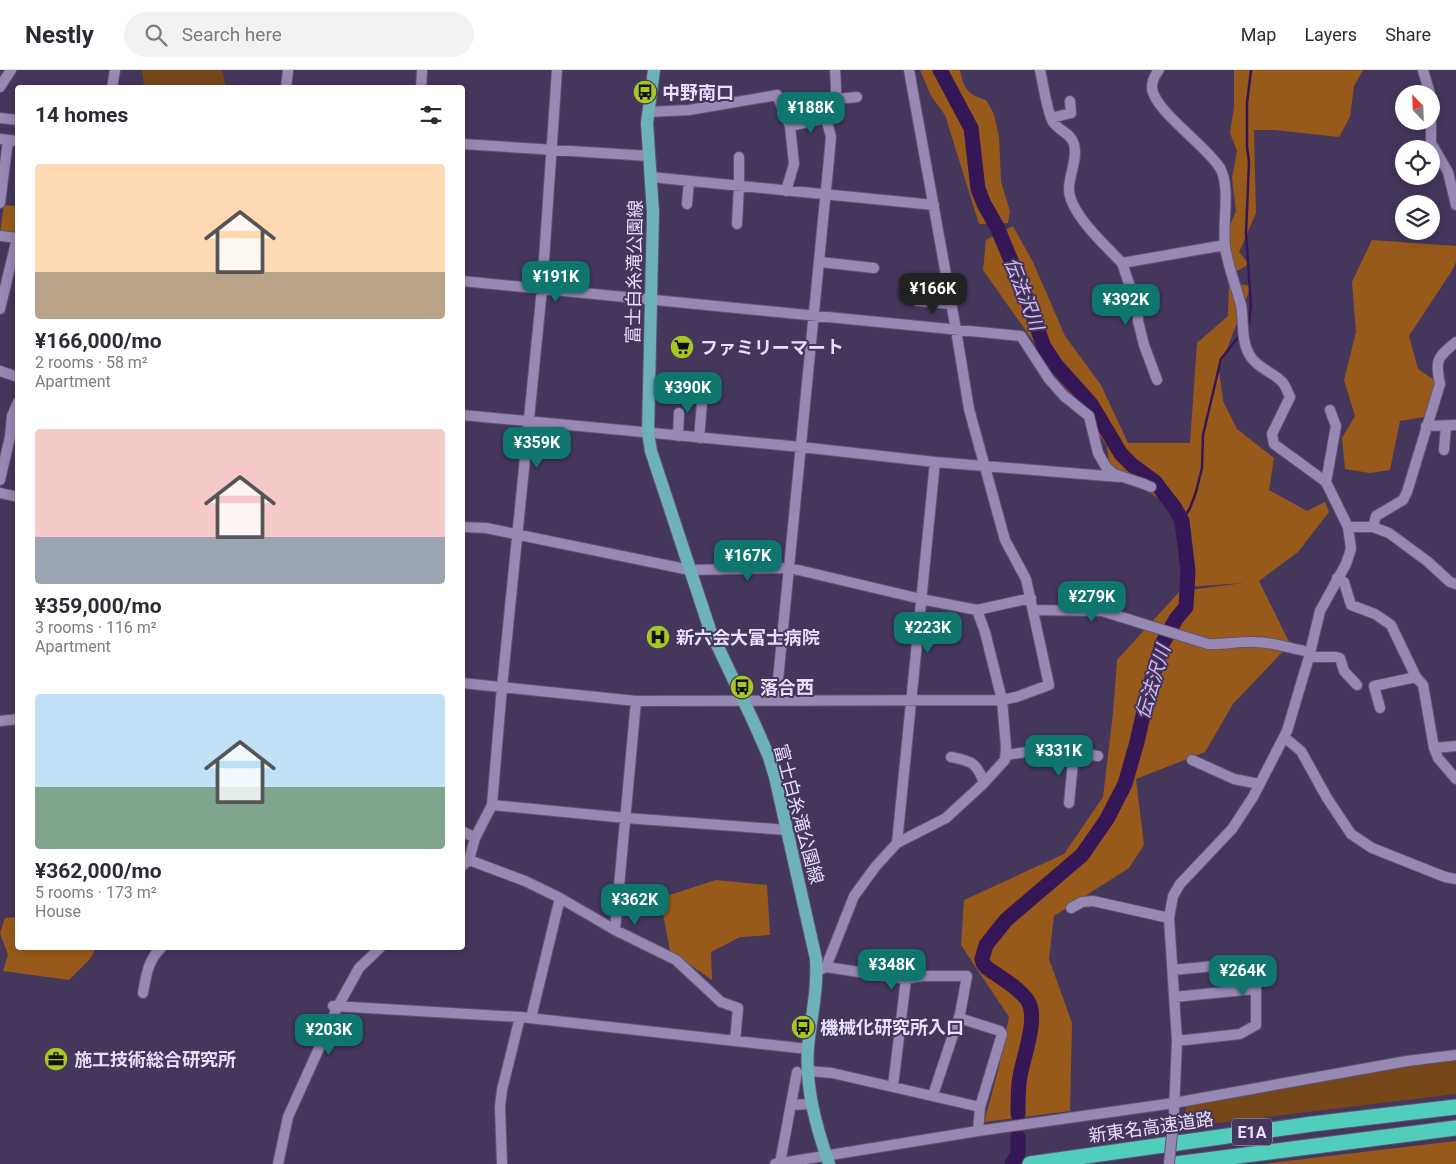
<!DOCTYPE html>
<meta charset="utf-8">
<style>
body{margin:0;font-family:Roboto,"Noto Sans JP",sans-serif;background:#f2f2f3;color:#2b2b33;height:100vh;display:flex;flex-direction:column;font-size:19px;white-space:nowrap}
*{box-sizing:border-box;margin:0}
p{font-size:16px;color:#7c7c81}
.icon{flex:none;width:28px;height:28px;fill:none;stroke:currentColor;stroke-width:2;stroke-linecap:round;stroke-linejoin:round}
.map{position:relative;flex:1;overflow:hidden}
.side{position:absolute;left:15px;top:15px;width:450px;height:865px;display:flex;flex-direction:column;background:#fff;border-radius:5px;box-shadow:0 2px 12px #0003}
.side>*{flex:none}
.needle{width:32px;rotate:337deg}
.buttons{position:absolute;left:1395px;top:15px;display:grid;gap:10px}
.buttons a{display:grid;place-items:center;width:45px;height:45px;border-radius:50%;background:#fff;box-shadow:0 2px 12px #0003;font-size:25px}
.price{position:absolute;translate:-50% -42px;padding:0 11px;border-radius:10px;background:#0f766e;color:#fff;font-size:16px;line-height:32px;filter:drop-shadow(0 1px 2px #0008)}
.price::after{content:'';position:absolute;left:50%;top:30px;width:15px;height:11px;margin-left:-8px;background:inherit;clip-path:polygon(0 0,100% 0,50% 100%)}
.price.on{background:#222;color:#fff}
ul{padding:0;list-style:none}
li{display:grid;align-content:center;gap:10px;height:265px;padding:0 20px}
li span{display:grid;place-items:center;height:155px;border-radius:5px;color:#555}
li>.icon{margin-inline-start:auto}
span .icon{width:90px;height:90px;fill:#fffc;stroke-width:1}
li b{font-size:21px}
h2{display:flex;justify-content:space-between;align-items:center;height:60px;padding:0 20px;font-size:21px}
header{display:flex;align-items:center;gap:30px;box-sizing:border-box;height:70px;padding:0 25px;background:#fff;border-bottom:1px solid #e1e1e2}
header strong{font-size:24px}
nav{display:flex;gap:28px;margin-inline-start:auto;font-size:18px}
.search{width:350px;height:45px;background:#f2f2f3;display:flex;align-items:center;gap:12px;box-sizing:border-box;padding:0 18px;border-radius:28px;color:#7c7c81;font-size:19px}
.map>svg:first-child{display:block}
</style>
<header>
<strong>Nestly</strong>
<div class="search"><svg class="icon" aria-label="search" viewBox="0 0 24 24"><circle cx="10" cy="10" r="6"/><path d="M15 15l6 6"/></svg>Search here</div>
<nav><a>Map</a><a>Layers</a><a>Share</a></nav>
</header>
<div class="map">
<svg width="1456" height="1094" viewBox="0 0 1456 1094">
<rect width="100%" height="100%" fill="#45365c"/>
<path fill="#764719" d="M 142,0 L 222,0 L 226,17 L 144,16 Z
M 1456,990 L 1456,1024 L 1184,1057 L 1186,1036 L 1376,999 Z"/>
<path fill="#985a1a" d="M 920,0 L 960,0 C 964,19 967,24 986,30 L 994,44 L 999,67 L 1001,112 L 1010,141 L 1008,153 L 979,154 L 945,45 L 931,26 Z
M 1234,0 L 1363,0 L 1354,16 L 1350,47 L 1339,67 L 1275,60 L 1254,60 L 1256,143 L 1239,182 L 1249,194 L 1234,203 L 1228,160 L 1236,141 L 1232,108 L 1237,81 L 1230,63 L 1234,37 Z
M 4,135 L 17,136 L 17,164 L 0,163 Z
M 1013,156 L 1033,192 L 1065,266 L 1101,315 L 1128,373 L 1190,373 L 1197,273 L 1228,246 L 1229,212 L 1251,216 L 1219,300 L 1223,331 L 1237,359 L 1274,388 L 1269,420 L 1307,441 L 1325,432 L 1329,442 L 1298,482 L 1259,511 L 1290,574 L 1233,634 L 1205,682 L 1136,709 L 1144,775 L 1129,798 L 1054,846 L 1049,889 L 1072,953 L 1070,1041 L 984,1052 L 998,1001 L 1009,947 L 961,875 L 964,830 L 1064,784 L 1103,727 L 1113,643 L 1117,590 L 1180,521 L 1244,513 L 1187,517 L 1184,447 L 1109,393 L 1107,376 L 983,200 L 986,170 Z
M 1372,170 L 1456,176 L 1456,192 L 1453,199 L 1409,266 L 1418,299 L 1440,314 L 1430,346 L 1400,351 L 1390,400 L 1370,403 L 1345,399 L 1342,368 L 1355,346 L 1344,310 L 1356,262 L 1352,212 Z
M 716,810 L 767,815 L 770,865 L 740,867 L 711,882 L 712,910 L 670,881 L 660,828 Z
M 17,847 L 18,878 L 96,878 L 90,889 L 69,910 L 3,901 L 8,885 L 0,863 L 5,848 Z
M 1456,1071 L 1456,1094 L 1262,1094 Z"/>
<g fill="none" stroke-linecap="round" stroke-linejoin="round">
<path stroke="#351757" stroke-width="2.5" d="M 1246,257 L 1249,253 L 1251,236 L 1246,163 L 1249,92 L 1247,77 L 1247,33 L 1251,0
M 1182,451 L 1190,438 L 1196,422 L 1202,398 L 1203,365 L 1221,289 L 1240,265"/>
<path stroke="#351757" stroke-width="15" d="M 940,0 L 971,58 L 978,119 L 984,134 L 997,157 L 1027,229 L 1044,277 L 1056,295 L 1091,334 L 1121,384 L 1132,395 L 1155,412 L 1175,438 L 1182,451 L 1188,501 L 1186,537 L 1176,549 L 1162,574 L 1148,623 L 1137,672 L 1125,714 L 1107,749 L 1082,785 L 1006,850 L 986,875 L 982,889 L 983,893 L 987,898 C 998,906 1023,920 1029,933 C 1038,953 1021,992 1019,1013 C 1018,1023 1018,1034 1018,1044
M 1012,1094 L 1018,1084 L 1018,1067"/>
<g stroke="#605373" stroke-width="12">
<path id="minor" d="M 1040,0 C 1043,13 1047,42 1053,52 C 1059,61 1071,63 1074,74 C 1078,89 1069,104 1069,119 C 1069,143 1106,176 1122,193 L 1225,175
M 1159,0 C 1155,5 1152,11 1152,17 C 1152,39 1207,76 1220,98 C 1231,117 1222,154 1225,177 C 1228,197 1236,216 1241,235 C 1244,251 1241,270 1249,284 C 1256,298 1274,302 1283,313 C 1286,317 1288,323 1290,327 L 1272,364 L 1274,374 L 1326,412 L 1348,457 L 1351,479 L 1346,494 L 1320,541 L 1309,587 L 1287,661 L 1253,727 L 1232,759 L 1180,814 L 1173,826 L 1169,848 L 1177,971 L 1174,1041
M 1423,0 L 1430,24
M 0,17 L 11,0
M 112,18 L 115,0
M 286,18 L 288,0
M 421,18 L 422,0
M 1431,27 L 1431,73 L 1448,102 L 1456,135
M 837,29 L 857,27
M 648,42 L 689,40 L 777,25 L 790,56 L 794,94 L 786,121
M 0,48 L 18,50
M 1051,48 L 1071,43 L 1070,31
M 790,56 L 826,48
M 0,69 L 18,71
M 462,74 L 649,86
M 651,107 L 934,135
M 0,133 L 8,70
M 687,134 L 689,111
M 737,154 L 739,116 L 739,87
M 0,166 L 18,168
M 820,192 L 874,198
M 1122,193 L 1138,240 L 1138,251 L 1144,275 L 1157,310
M 462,211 L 1021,266 L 1049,309 L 1064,326 L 1089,346 L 1098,383 L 1106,397 L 1114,404 L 1144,414 L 1151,417
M 917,231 L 952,234
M 0,239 L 17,168
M 0,301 L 18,307
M 462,345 L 801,377 L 935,392 L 1119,407
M 1426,356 L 1456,355
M 678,366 L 679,343
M 699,368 L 703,321
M 1444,380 L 1446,356
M 0,410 L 10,367 L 12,346 L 18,332
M 1326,412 L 1336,356 L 1330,340
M 0,423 L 18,427
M 462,457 L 486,458 L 690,500 L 790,498 L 921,529 L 977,540 L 1031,528
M 1348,457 L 1373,457 L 1389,463 L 1427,491 L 1450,512 L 1456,514
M 1373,457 L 1376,446 L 1403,430 L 1407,422 L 1440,314 C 1435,289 1437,288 1456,272
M 1337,508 L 1344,512 L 1351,535 L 1375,544 L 1391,555 L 1416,607 L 1423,615 L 1434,678 L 1438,688 L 1456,709
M 1033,540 L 1102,541 L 1208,574 C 1224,575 1239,571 1255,572 C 1273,572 1292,579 1310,582
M 1309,587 L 1336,587 L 1340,588 L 1344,601 L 1357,615
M 462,613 L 636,631 L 1002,630 L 1016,627 L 1049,615 L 1026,509 L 1005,470 L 969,339 L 956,260 L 909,0
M 776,630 L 829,89 L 831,67 L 826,48 C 839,35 836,18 835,0
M 1380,638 L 1374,616 L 1416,607
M 0,651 L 18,649
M 1284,667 L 1301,681 L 1327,728 L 1351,764 L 1372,778 L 1445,807 L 1456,809
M 1434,678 L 1456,676
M 1006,685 L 1047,679 L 1098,686
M 951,687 C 972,691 977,693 984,713
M 1192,690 L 1234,709 L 1259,714
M 1069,733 L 1074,682
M 492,735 L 626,748 L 787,760
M 462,761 L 475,768
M 897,773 L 935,392
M 469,790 L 525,811 L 560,828 L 615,860 L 676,890 L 721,932 L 738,938 L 735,971
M 462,796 L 469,790 L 475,768 L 492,735 L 502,617 L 542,219 L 557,0
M 1071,838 L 1082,832 L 1093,831 L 1169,848
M 615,860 L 636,631
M 826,897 L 906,909
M 1173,900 L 1256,892 L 1256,955 L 1240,964 L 1177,971
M 817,901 L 826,897 L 854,826 L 876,796 L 897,773 L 946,748 L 984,713 L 1005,690 L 1006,677 L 1002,630 L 985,562 L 977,540
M 143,923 C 146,906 148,890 161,878
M 1174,927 L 1255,919
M 333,936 L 520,947 L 808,979
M 531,948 L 560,828
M 959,948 L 1000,961 L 1002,964 L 980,1037 L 978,1061
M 808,1001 L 832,1003 L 980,1037
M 893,1016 L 906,909 L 922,906 L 967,906 L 960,944 L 933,1025
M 791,1035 L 811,1034
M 780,1093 L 797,1002
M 278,1094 L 288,1047 L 338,936 L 359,898 L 380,878
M 502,1094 L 500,1037 L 502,1020 L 520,947"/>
</g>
<g stroke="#605373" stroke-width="12">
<path id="tertiary" d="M 775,1094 L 978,1061 L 1174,1033 L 1407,991 L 1456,985"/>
</g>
<g stroke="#605373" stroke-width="14">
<path id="primary" d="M 654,0 L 647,53 L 653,142 L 648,363 L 651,381 L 710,560 L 755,655 L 769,687 L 775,707 L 816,889 C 818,919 811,948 808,977 C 805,1018 816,1056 829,1094"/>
</g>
<g stroke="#605373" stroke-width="17">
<path id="motorway" d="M 1030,1094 L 1312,1054 L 1456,1037
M 1176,1094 L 1456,1058"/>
</g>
<use href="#minor" stroke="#9888b4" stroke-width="10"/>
<use href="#tertiary" stroke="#9888b4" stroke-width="10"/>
<use href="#primary" stroke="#6db2b8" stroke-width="12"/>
<use href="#motorway" stroke="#50cebb" stroke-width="15"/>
<g stroke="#605373" stroke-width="12" stroke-linecap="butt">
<path id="minor-bridge" d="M 1169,1094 L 1174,1044"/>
</g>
<use href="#minor-bridge" stroke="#9888b4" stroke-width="10"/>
</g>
<defs>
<g id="bus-disc" transform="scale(1.25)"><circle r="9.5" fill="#a7c820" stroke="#45365c"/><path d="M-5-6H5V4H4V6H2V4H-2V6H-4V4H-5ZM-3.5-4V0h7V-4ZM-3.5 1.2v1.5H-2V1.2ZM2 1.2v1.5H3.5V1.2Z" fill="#111"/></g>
<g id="supermarket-disc" transform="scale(1.25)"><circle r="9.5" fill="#a7c820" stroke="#45365c"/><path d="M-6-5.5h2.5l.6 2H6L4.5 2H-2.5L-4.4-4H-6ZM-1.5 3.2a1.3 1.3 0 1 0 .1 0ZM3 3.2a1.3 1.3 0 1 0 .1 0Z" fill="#111"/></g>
<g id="hospital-disc" transform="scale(1.25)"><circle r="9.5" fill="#a7c820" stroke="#45365c"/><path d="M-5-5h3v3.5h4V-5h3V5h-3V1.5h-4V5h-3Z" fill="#111"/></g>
<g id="office-disc" transform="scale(1.25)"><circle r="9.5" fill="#a7c820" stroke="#45365c"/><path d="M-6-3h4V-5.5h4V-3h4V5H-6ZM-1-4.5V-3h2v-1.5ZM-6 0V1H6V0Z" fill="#111"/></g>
</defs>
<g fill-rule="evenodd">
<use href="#bus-disc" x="645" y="22"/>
<use href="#supermarket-disc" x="682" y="277"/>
<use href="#hospital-disc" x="658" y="567"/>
<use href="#bus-disc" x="742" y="617"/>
<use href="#bus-disc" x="803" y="957"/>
<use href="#office-disc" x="56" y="989"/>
</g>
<g text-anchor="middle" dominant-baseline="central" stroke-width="4" stroke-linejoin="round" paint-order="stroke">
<rect fill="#45365c" stroke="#b6acc8" stroke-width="1" x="1232" y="1048.5" width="40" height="27" rx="4"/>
<g font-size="16" font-weight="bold" fill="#e7dff7">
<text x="1252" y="1062">E1A</text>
</g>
<g font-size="18" font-weight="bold" fill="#e7dff7" stroke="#45365c" text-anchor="start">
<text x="662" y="22">中野南口</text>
<text x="700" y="277">ファミリーマート</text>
<text x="676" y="567">新六会大富士病院</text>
<text x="760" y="617">落合西</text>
<text x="820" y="957">機械化研究所入口</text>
<text x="74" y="989">施工技術総合研究所</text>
</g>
<g font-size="18" fill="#e7dff7" stroke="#45365c">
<text transform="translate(634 202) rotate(-89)">富士白糸滝公園線</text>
<text transform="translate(799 744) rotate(75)">富士白糸滝公園線</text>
<text transform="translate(1151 1057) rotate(-8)">新東名高速道路</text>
</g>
<g font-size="19" font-style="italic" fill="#d1bcf7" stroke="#45365c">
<text transform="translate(1024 224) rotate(69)">伝法沢川</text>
<text transform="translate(1153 612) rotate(-73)">伝法沢川</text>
</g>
</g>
</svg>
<div class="buttons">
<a><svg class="needle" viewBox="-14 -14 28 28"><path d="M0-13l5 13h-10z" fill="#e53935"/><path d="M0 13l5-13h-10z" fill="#7c7c81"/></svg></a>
<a><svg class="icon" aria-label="locate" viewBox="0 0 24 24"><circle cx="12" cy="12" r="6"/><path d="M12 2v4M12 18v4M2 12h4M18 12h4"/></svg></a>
<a><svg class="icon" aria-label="layers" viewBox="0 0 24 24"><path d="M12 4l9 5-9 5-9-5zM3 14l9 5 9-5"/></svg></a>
</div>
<b class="price" style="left:811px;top:64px">¥188K</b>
<b class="price" style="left:556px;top:233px">¥191K</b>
<b class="price on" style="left:933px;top:245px">¥166K</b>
<b class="price" style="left:1126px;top:256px">¥392K</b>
<b class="price" style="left:688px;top:344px">¥390K</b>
<b class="price" style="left:537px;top:399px">¥359K</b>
<b class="price" style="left:748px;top:512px">¥167K</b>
<b class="price" style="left:1092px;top:553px">¥279K</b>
<b class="price" style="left:928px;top:584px">¥223K</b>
<b class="price" style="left:1059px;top:707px">¥331K</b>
<b class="price" style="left:635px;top:856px">¥362K</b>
<b class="price" style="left:892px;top:921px">¥348K</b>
<b class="price" style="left:1243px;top:927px">¥264K</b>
<b class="price" style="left:329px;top:986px">¥203K</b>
<section class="side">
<h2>14 homes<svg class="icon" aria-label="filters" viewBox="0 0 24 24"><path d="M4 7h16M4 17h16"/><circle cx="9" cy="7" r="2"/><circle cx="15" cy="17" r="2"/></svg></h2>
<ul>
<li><span style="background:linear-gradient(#ffd9b3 70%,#b9a48a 0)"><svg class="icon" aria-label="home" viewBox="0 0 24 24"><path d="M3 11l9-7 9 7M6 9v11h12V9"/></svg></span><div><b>¥166,000/mo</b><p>2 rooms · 58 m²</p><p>Apartment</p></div></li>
<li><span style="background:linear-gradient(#f6c9c9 70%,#9aa5b1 0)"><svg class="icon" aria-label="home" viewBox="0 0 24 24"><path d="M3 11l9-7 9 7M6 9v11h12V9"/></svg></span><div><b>¥359,000/mo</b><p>3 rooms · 116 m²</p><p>Apartment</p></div></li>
<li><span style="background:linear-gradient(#bfe0f5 60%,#7fa58c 0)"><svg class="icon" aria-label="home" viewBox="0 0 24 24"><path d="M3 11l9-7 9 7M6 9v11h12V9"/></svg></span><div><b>¥362,000/mo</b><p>5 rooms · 173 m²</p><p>House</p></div></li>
</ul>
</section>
</div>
